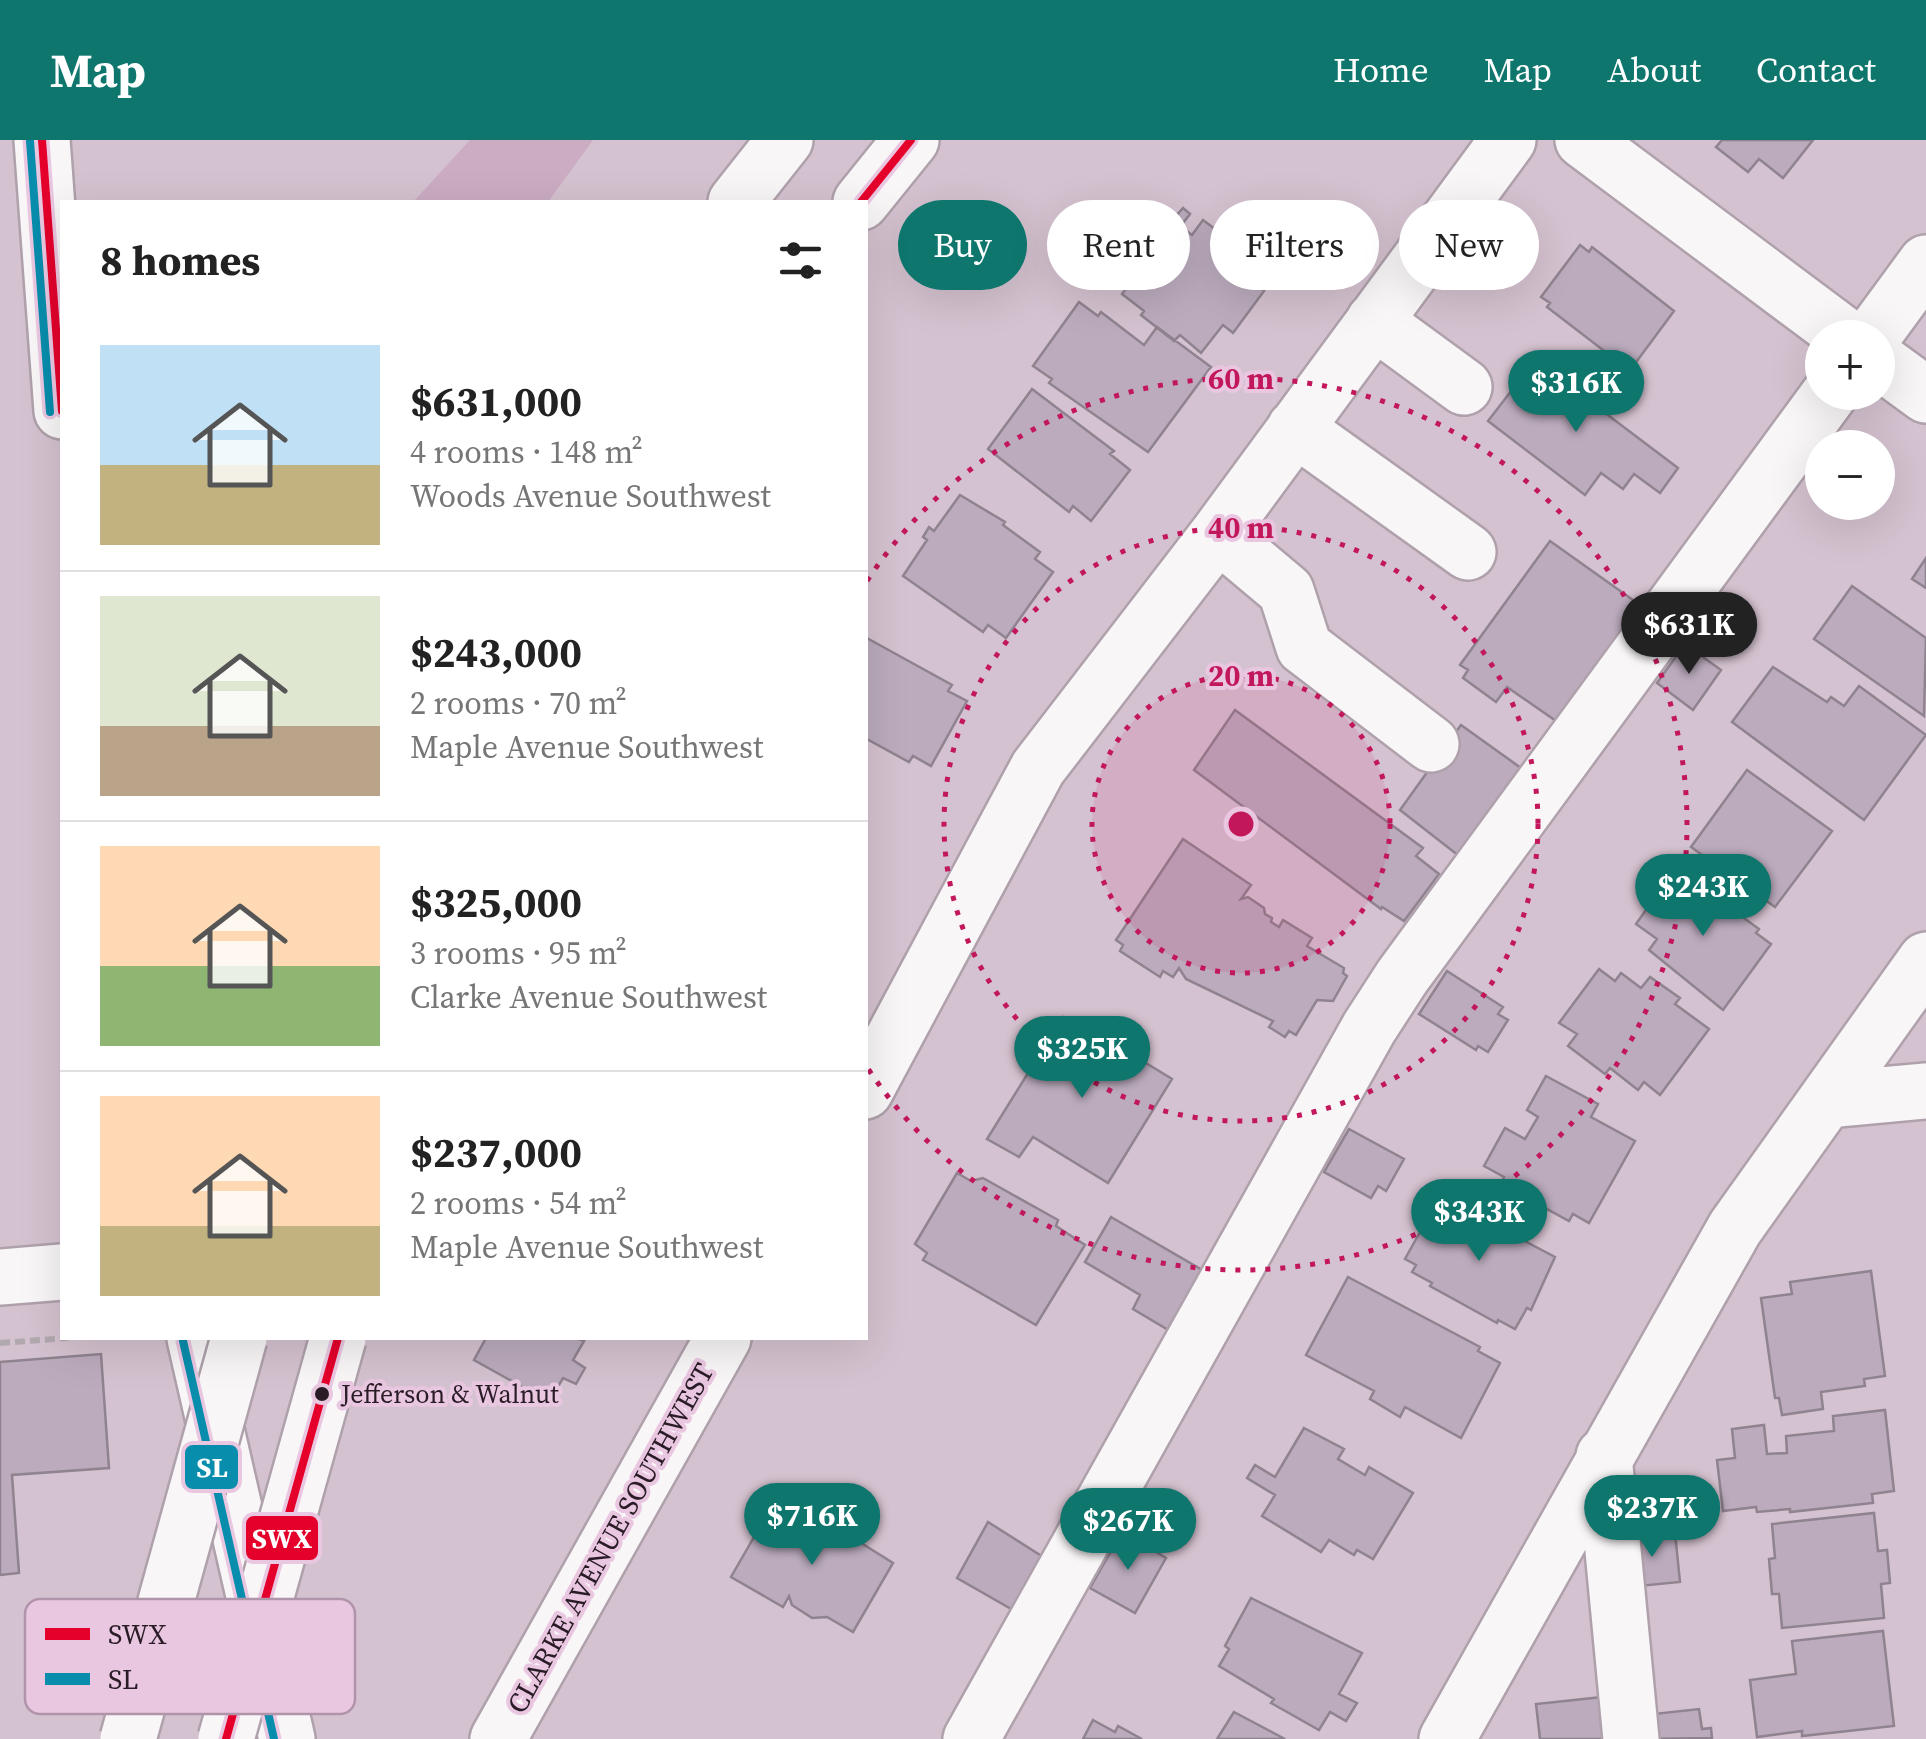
<!DOCTYPE html>
<meta charset="utf-8">
<style>
body{margin:0;font-family:"Source Serif 4",serif;background:#f6f6f6;color:#222;height:100vh;display:flex;flex-direction:column;font-size:38px;white-space:nowrap}
*{box-sizing:border-box;margin:0}
p{font-size:32px;color:#767676}
.icon{flex:none;width:55px;height:55px;fill:none;stroke:currentColor;stroke-width:2;stroke-linecap:round;stroke-linejoin:round}
.map{position:relative;flex:1;overflow:hidden}
.details{position:absolute;left:60px;top:60px;width:808px;height:1140px;display:flex;flex-direction:column;background:#fff;border-radius:0px;box-shadow:0 10px 40px #0002}
.details>*{flex:none}
.guide{position:absolute;left:898px;top:60px;width:878px;height:90px;display:flex;gap:20px}
.fabs{position:absolute;left:1805px;top:180px;display:grid;gap:20px}
.fabs a{display:grid;place-items:center;width:90px;height:90px;border-radius:50%;background:#fff;box-shadow:0 10px 40px #0002;font-size:50px}
.price{position:absolute;translate:-50% -85px;padding:0 22px;border-radius:35px;background:#0f766e;color:#fff;font-size:32px;line-height:65px;filter:drop-shadow(0 2px 5px #0008)}
.price::after{content:'';position:absolute;left:50%;top:60px;width:30px;height:22px;margin-left:-15px;background:inherit;clip-path:polygon(0 0,100% 0,50% 100%)}
.price.on{background:#222;color:#fff}
ul{padding:0;list-style:none}
li{display:flex;align-items:center;gap:30px;height:250px;padding:0 40px}
li+li{border-top:2px solid #e0e0e0}
li span{display:grid;place-items:center;flex:none;width:280px;height:200px;border-radius:0px;color:#555}
li>.icon{margin-inline-start:auto}
span .icon{width:120px;height:120px;fill:#fffc;stroke-width:1}
li b{font-size:42px}
h2{display:flex;justify-content:space-between;align-items:center;height:120px;padding:0 40px;font-size:42px}
.tag{padding:0 35px;border-radius:45px;background:#fff;box-shadow:0 10px 40px #0002;font-size:35px;line-height:90px}
.tag.on{background:#0f766e;color:#fff}
header{display:flex;align-items:center;gap:60px;box-sizing:border-box;height:140px;padding:0 50px;background:#0f766e;color:#fff}
header strong{font-size:48px}
nav{display:flex;gap:55px;margin-inline-start:auto;font-size:35px}
.map>svg:first-child{display:block}
</style>
<header>
<strong>Map</strong>
<nav><a>Home</a><a>Map</a><a>About</a><a>Contact</a></nav>
</header>
<div class="map">
<svg width="1926" height="1599" viewBox="0 0 1926 1599">
<rect width="100%" height="100%" fill="#d5c2d0"/>
<path fill="#cbacc3" d="M 470,0 L 593,0 L 548,62 L 413,62 Z"/>
<path fill="#bbabbd" stroke="#8f838f" stroke-width="2.5" d="M 1722,0 L 1813,0 L 1783,38 L 1759,19 L 1748,32 L 1716,7 Z
M 1183,68 L 1190,74 L 1183,83 L 1176,76 Z
M 1203,80 L 1248,114 L 1238,130 L 1264,151 L 1233,193 L 1223,185 L 1201,213 L 1180,195 L 1174,201 L 1141,175 L 1144,171 L 1122,154 L 1175,82 L 1192,95 Z
M 1580,105 L 1589,112 L 1592,107 L 1674,171 L 1634,225 L 1616,211 L 1612,217 L 1547,167 L 1550,163 L 1541,157 Z
M 1079,162 L 1098,176 L 1101,172 L 1144,205 L 1157,187 L 1211,227 L 1148,312 L 1049,243 L 1052,239 L 1033,226 Z
M 1535,220 L 1678,328 L 1660,353 L 1634,334 L 1623,349 L 1601,333 L 1585,355 L 1488,281 Z
M 1032,249 L 1114,311 L 1110,314 L 1130,330 L 1091,381 L 1073,366 L 1069,372 L 988,309 Z
M 960,355 L 1005,382 L 1003,385 L 1040,412 L 1035,419 L 1053,432 L 1006,498 L 988,485 L 983,492 L 903,436 L 927,400 L 923,397 L 929,387 L 934,391 Z
M 1550,401 L 1640,465 L 1556,581 L 1507,547 L 1496,562 L 1463,538 L 1468,530 L 1460,525 Z
M 1926,418 L 1926,448 L 1912,439 Z
M 1852,446 L 1926,498 L 1924,576 L 1814,499 Z
M 865,497 L 952,545 L 948,551 L 967,561 L 931,626 L 913,616 L 909,622 L 865,598 Z
M 1685,504 L 1721,530 L 1693,570 L 1657,543 Z
M 1773,527 L 1827,562 L 1831,557 L 1844,566 L 1859,546 L 1926,595 L 1864,680 L 1732,582 Z
M 1235,570 L 1423,708 L 1416,716 L 1439,734 L 1404,781 L 1382,767 L 1381,769 L 1194,630 Z
M 1461,585 L 1521,628 L 1459,716 L 1400,670 Z
M 1747,630 L 1832,691 L 1775,767 L 1691,707 Z
M 1183,699 L 1251,745 L 1241,759 L 1248,757 L 1264,768 L 1265,774 L 1272,778 L 1271,782 L 1279,787 L 1283,780 L 1312,798 L 1307,806 L 1344,828 L 1343,833 L 1347,836 L 1333,861 L 1317,860 L 1296,895 L 1289,891 L 1285,897 L 1269,887 L 1273,881 L 1186,839 L 1179,828 L 1173,837 L 1163,831 L 1160,837 L 1120,811 L 1123,805 L 1116,800 Z
M 1673,732 L 1697,744 L 1759,789 L 1756,793 L 1771,804 L 1723,870 L 1649,810 L 1657,799 L 1636,784 Z
M 1599,829 L 1615,841 L 1621,833 L 1641,848 L 1650,837 L 1680,858 L 1675,864 L 1709,889 L 1660,955 L 1644,942 L 1638,950 L 1610,928 L 1605,934 L 1568,906 L 1577,894 L 1559,883 Z
M 1447,831 L 1503,867 L 1498,874 L 1508,880 L 1488,912 L 1478,906 L 1476,910 L 1419,874 Z
M 1063,877 L 1080,888 L 1082,884 L 1172,939 L 1108,1043 L 1033,997 L 1019,1017 L 987,999 Z
M 1546,936 L 1598,964 L 1591,977 L 1635,1001 L 1589,1083 L 1573,1074 L 1569,1081 L 1501,1044 L 1504,1037 L 1484,1026 L 1505,988 L 1525,999 L 1538,977 L 1527,970 Z
M 1349,989 L 1404,1019 L 1386,1051 L 1378,1046 L 1371,1058 L 1324,1032 Z
M 957,1033 L 971,1041 L 983,1038 L 1058,1080 L 1056,1086 L 1085,1105 L 1036,1185 L 923,1120 L 927,1113 L 915,1104 Z
M 1440,1056 L 1555,1117 L 1531,1170 L 1527,1168 L 1515,1189 L 1498,1180 L 1497,1183 L 1430,1146 L 1432,1143 L 1412,1132 L 1416,1125 L 1405,1119 Z
M 1111,1077 L 1204,1131 L 1170,1191 L 1133,1169 L 1140,1155 L 1085,1122 Z
M 1871,1131 L 1885,1236 L 1864,1239 L 1865,1246 L 1821,1252 L 1823,1269 L 1782,1275 L 1779,1258 L 1775,1258 L 1761,1158 L 1792,1154 L 1790,1142 Z
M 1348,1137 L 1480,1207 L 1478,1211 L 1500,1223 L 1461,1298 L 1405,1267 L 1400,1277 L 1370,1259 L 1374,1251 L 1306,1215 Z
M 486,1198 L 577,1198 L 584,1201 L 573,1220 L 585,1228 L 576,1244 L 563,1238 L 549,1262 L 474,1220 Z
M 101,1214 L 109,1328 L 12,1335 L 19,1433 L 0,1435 L 0,1222 Z
M 1885,1270 L 1894,1351 L 1872,1354 L 1873,1363 L 1790,1372 L 1790,1369 L 1757,1372 L 1756,1367 L 1723,1371 L 1717,1320 L 1735,1318 L 1732,1289 L 1764,1285 L 1767,1314 L 1787,1313 L 1786,1296 L 1834,1291 L 1833,1276 Z
M 1304,1288 L 1344,1309 L 1338,1319 L 1365,1335 L 1369,1327 L 1413,1353 L 1373,1419 L 1357,1410 L 1354,1415 L 1329,1400 L 1321,1412 L 1262,1376 L 1275,1355 L 1247,1338 L 1255,1325 L 1275,1337 Z
M 773,1364 L 825,1388 L 834,1386 L 893,1423 L 853,1492 L 827,1477 L 812,1478 L 792,1465 L 789,1456 L 783,1467 L 731,1437 Z
M 1874,1373 L 1878,1411 L 1887,1410 L 1890,1443 L 1881,1444 L 1884,1478 L 1782,1488 L 1779,1454 L 1772,1454 L 1769,1419 L 1775,1418 L 1772,1384 Z
M 988,1382 L 1043,1417 L 1013,1470 L 957,1438 Z
M 1122,1392 L 1166,1418 L 1135,1473 L 1090,1448 Z
M 1675,1393 L 1680,1442 L 1629,1447 L 1624,1398 Z
M 1251,1458 L 1362,1513 L 1339,1554 L 1357,1563 L 1346,1581 L 1330,1572 L 1319,1590 L 1271,1563 L 1274,1559 L 1219,1526 L 1229,1509 L 1225,1506 Z
M 1883,1491 L 1894,1586 L 1802,1596 L 1802,1591 L 1757,1597 L 1750,1540 L 1796,1534 L 1792,1501 Z
M 1612,1556 L 1616,1599 L 1540,1599 L 1536,1564 Z
M 1699,1569 L 1702,1589 L 1711,1588 L 1712,1598 L 1638,1599 L 1635,1576 Z
M 1234,1572 L 1285,1599 L 1217,1599 Z
M 1093,1580 L 1115,1592 L 1118,1586 L 1142,1599 L 1083,1599 Z"/>
<g fill="none" stroke-linecap="round" stroke-linejoin="round">
<g stroke="#afa1ab" stroke-width="60">
<path id="minor" d="M 1583,0 L 1848,198
M 1374,181 L 1464,247
M 1871,198 L 1926,123
M 1878,220 L 1926,255
M 1295,288 L 1468,412
M 1218,394 L 1286,451 L 1304,507 L 1431,604
M 865,951 L 1038,628 L 1218,394 L 1508,0
M 1827,960 L 1926,951
M 0,1137 L 62,1132
M 1604,1316 L 1631,1599
M 498,1599 L 723,1198
M 971,1599 L 1369,888 L 1402,837 L 1831,252
M 1447,1599 L 1735,1088 L 1926,820"/>
</g>
<g stroke="#afa1ab" stroke-width="60">
<path id="major" d="M 42,0 L 62,271
M 195,1198 L 287,1599"/>
</g>
<g stroke="#afa1ab" stroke-width="60">
<path id="highway" d="M 736,62 L 785,0
M 861,62 L 911,0"/>
</g>
<path stroke="#b1a9ae" stroke-width="6" stroke-dasharray="10 5" stroke-linecap="butt" d="M 0,1203 L 68,1198"/>
<use href="#minor" stroke="#f9f6f8" stroke-width="55"/>
<use href="#major" stroke="#f9f6f8" stroke-width="55"/>
<use href="#highway" stroke="#f9f6f8" stroke-width="55"/>
<g stroke="#afa1ab" stroke-width="60" stroke-linecap="butt">
<path id="highway-bridge" d="M 128,1599 L 239,1198
M 226,1599 L 338,1198"/>
</g>
<use href="#highway-bridge" stroke="#f9f6f8" stroke-width="55"/>
<g stroke="#eac7e1" stroke-width="15">
<path id="bus-1" d="M 42,0 L 62,271
M 861,62 L 911,0
M 226,1599 L 338,1198"/>
</g>
<g stroke="#eac7e1" stroke-width="15">
<path id="bus-2" d="M 30,1 L 50,272
M 183,1201 L 274,1599"/>
</g>
<use href="#bus-1" stroke="#e4002b" stroke-width="8"/>
<use href="#bus-2" stroke="#088dac" stroke-width="8"/>
</g>
<circle cx="1241" cy="684" r="149" fill="#c2185b" fill-opacity=".12"/>
<g fill="none" stroke="#c2185b" stroke-width="5" stroke-dasharray="5 10">
<circle cx="1241" cy="684" r="149"/>
<circle cx="1241" cy="684" r="297"/>
<path d="M867 441A446 446 0 1 1 867 927"/>
</g>
<circle fill="#291c26" stroke="#eac7e1" stroke-width="4" cx="322" cy="1254" r="9"/>
<g text-anchor="middle" dominant-baseline="central" stroke-width="8" stroke-linejoin="round" paint-order="stroke">
<g font-size="26" fill="#291c26" stroke="#eac7e1" text-anchor="start">
<text x="341" y="1254">Jefferson &amp; Walnut</text>
</g>
<g font-size="28" fill="#291c26" stroke="#eac7e1">
<text transform="translate(610 1398) rotate(-61)">CLARKE AVENUE SOUTHWEST</text>
</g>
</g>
<rect x="25" y="1459" width="330" height="115" rx="15" fill="#eac7e1" stroke="#b094a9" stroke-width="2.5"/>
<rect x="45" y="1488" width="45" height="12" fill="#e4002b"/>
<rect x="45" y="1533" width="45" height="12" fill="#088dac"/>
<g font-size="28" fill="#291c26">
<text x="108" y="1504">SWX</text>
<text x="108" y="1549">SL</text>
</g>
<circle cx="1241" cy="684" r="15" fill="#c2185b" stroke="#eac7e1" stroke-width="5"/>
<g font-size="30" text-anchor="middle" font-weight="bold" fill="#c2185b" stroke="#eac7e1" stroke-width="8" stroke-linejoin="round" paint-order="stroke">
<text x="1241" y="249">60 m</text>
<text x="1241" y="398">40 m</text>
<text x="1241" y="546">20 m</text>
</g>
<g stroke="#eac7e1" stroke-width="4">
<rect x="183" y="1303" width="57" height="48" rx="10" fill="#088dac"/>
<rect x="244" y="1374" width="76" height="48" rx="10" fill="#e4002b"/>
</g>
<g font-size="28" text-anchor="middle" font-weight="bold" fill="#fff">
<text x="212" y="1337">SL</text>
<text x="282" y="1408">SWX</text>
</g>
</svg>
<div class="fabs">
<a>+</a>
<a>−</a>
</div>
<b class="price" style="left:1576px;top:295px">$316K</b>
<b class="price on" style="left:1689px;top:537px">$631K</b>
<b class="price" style="left:1703px;top:799px">$243K</b>
<b class="price" style="left:1082px;top:961px">$325K</b>
<b class="price" style="left:1479px;top:1124px">$343K</b>
<b class="price" style="left:1652px;top:1420px">$237K</b>
<b class="price" style="left:812px;top:1428px">$716K</b>
<b class="price" style="left:1128px;top:1433px">$267K</b>
<div class="guide">
<a class="tag on">Buy</a>
<a class="tag">Rent</a>
<a class="tag">Filters</a>
<a class="tag">New</a>
</div>
<section class="details">
<h2>8 homes<svg class="icon" aria-label="filters" viewBox="0 0 24 24"><path d="M4 7h16M4 17h16"/><circle cx="9" cy="7" r="2"/><circle cx="15" cy="17" r="2"/></svg></h2>
<ul>
<li><span style="background:linear-gradient(#bfe0f5 60%,#c2b280 0)"><svg class="icon" aria-label="home" viewBox="0 0 24 24"><path d="M3 11l9-7 9 7M6 9v11h12V9"/></svg></span><div><b>$631,000</b><p>4 rooms · 148 m²</p><p>Woods Avenue Southwest</p></div></li>
<li><span style="background:linear-gradient(#dfe7d0 65%,#b9a48a 0)"><svg class="icon" aria-label="home" viewBox="0 0 24 24"><path d="M3 11l9-7 9 7M6 9v11h12V9"/></svg></span><div><b>$243,000</b><p>2 rooms · 70 m²</p><p>Maple Avenue Southwest</p></div></li>
<li><span style="background:linear-gradient(#ffd9b3 60%,#8fb573 0)"><svg class="icon" aria-label="home" viewBox="0 0 24 24"><path d="M3 11l9-7 9 7M6 9v11h12V9"/></svg></span><div><b>$325,000</b><p>3 rooms · 95 m²</p><p>Clarke Avenue Southwest</p></div></li>
<li><span style="background:linear-gradient(#ffd9b3 65%,#c2b280 0)"><svg class="icon" aria-label="home" viewBox="0 0 24 24"><path d="M3 11l9-7 9 7M6 9v11h12V9"/></svg></span><div><b>$237,000</b><p>2 rooms · 54 m²</p><p>Maple Avenue Southwest</p></div></li>
</ul>
</section>
</div>
